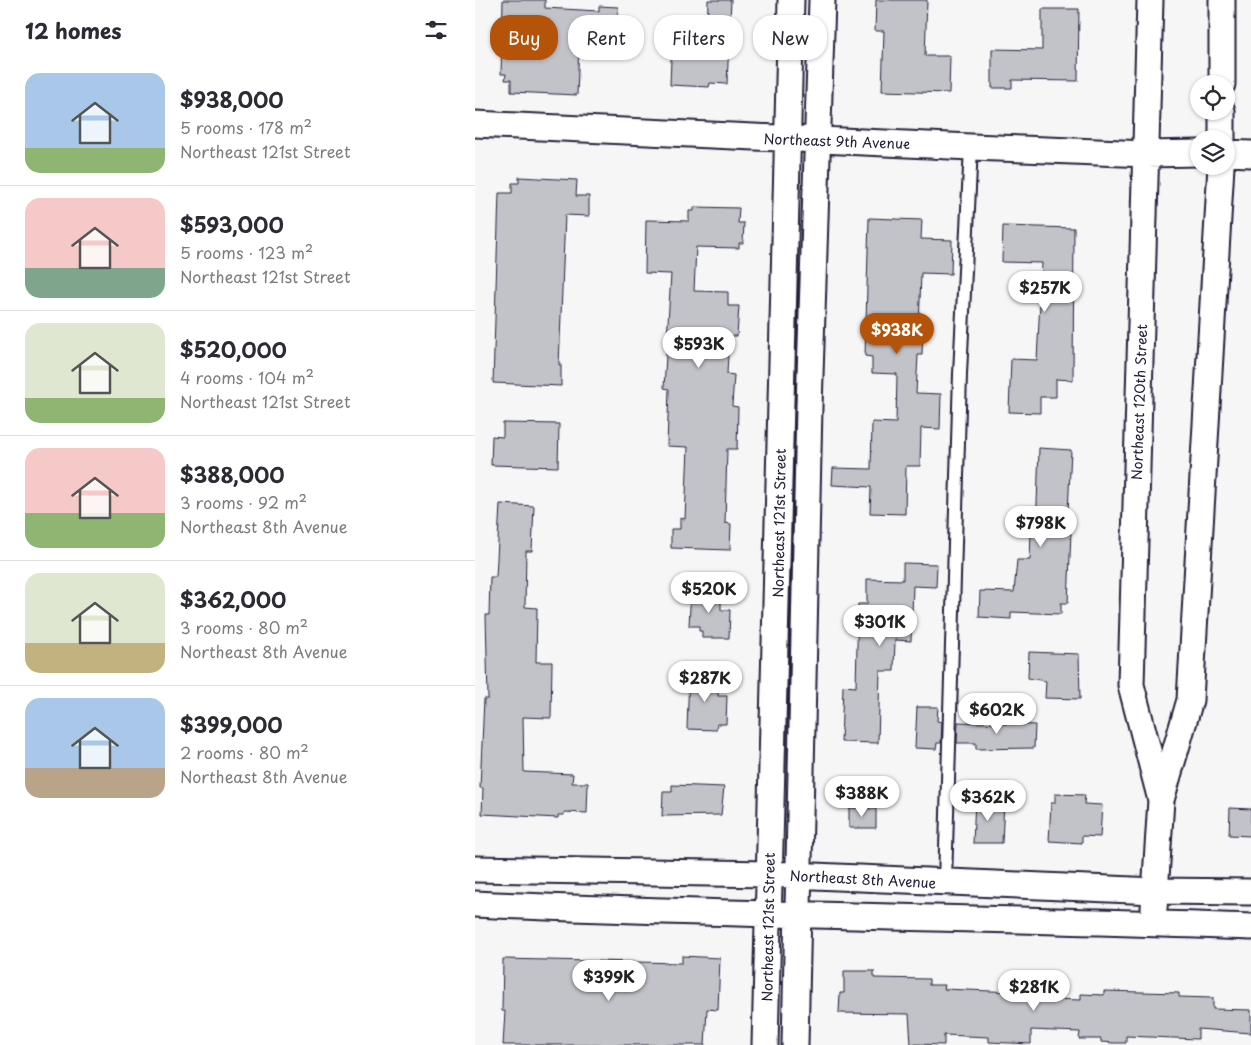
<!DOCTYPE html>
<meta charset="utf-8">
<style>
body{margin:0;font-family:"Playpen Sans",sans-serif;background:#f2f2f3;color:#2b2b33;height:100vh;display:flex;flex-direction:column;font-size:19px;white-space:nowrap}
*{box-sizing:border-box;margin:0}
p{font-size:16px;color:#7c7c81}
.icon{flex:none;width:28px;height:28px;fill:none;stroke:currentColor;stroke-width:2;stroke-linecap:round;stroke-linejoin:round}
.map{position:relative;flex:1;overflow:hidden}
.panel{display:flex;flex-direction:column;background:#fff;width:475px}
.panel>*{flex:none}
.top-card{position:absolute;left:15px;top:15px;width:475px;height:45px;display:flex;gap:10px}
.tools{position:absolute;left:715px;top:75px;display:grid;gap:10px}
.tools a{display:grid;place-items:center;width:45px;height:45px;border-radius:50%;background:#fff;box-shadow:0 1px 4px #0004;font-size:25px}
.price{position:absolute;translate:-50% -42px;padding:0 11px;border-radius:18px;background:#fff;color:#222;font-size:16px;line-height:32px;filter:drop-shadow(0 1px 2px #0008)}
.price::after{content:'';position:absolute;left:50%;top:30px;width:15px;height:11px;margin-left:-8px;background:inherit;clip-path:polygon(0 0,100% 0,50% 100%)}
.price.current{background:#b45309;color:#fff}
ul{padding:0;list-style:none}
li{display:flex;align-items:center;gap:15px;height:125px;padding:0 25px}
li+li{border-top:1px solid #e1e1e2}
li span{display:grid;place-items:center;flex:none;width:140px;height:100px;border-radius:15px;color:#555}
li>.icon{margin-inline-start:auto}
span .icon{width:60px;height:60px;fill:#fffc;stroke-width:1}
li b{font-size:21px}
h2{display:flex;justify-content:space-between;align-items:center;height:60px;padding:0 25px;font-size:21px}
.pill{padding:0 18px;border-radius:20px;background:#fff;box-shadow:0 1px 4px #0004;font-size:18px;line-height:45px}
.pill.current{background:#b45309;color:#fff}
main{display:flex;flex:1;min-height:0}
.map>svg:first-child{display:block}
</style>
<main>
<section class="panel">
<h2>12 homes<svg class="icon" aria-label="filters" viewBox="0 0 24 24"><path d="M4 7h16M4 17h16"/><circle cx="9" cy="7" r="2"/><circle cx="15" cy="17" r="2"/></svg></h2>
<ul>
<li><span style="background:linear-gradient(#a9c7e8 75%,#8fb573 0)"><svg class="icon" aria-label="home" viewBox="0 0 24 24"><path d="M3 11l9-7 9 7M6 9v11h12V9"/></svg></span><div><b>$938,000</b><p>5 rooms · 178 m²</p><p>Northeast 121st Street</p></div></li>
<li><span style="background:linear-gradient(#f6c9c9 70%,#7fa58c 0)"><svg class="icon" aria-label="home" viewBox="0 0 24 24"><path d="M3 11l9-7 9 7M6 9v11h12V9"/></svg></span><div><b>$593,000</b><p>5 rooms · 123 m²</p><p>Northeast 121st Street</p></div></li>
<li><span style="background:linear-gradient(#dfe7d0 75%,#8fb573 0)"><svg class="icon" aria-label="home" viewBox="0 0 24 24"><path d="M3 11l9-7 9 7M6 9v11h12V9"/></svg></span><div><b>$520,000</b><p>4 rooms · 104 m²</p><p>Northeast 121st Street</p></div></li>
<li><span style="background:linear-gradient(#f6c9c9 65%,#8fb573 0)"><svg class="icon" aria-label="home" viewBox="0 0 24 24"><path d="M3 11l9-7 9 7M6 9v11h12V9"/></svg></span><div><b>$388,000</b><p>3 rooms · 92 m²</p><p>Northeast 8th Avenue</p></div></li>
<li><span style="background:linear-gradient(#dfe7d0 70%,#c2b280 0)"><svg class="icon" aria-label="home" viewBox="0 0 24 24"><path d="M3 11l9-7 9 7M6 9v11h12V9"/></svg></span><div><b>$362,000</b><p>3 rooms · 80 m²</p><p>Northeast 8th Avenue</p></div></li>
<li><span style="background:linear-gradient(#a9c7e8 70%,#b9a48a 0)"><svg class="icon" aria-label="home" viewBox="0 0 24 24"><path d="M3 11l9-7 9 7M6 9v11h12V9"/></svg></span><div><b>$399,000</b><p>2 rooms · 80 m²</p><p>Northeast 8th Avenue</p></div></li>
</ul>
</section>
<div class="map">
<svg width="776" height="1045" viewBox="0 0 776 1045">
<rect width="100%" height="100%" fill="#f6f6f7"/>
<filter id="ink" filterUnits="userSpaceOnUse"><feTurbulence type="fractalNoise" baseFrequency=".02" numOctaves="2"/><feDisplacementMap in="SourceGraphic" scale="10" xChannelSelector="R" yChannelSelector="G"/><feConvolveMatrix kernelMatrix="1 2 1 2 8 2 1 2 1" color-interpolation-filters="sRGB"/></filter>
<g filter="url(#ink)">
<path fill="#c2c2c9" stroke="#22223b" d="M 28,0 L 70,0 L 70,8 L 124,11 L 124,6 L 143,7 L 142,46 L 104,44 L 102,95 L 36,92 L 36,80 L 30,80 L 31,74 L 26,74 Z
M 233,0 L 256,0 L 252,84 L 235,83 L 234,87 L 195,85 L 197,33 L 232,34 Z
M 401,0 L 452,0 L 450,56 L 475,56 L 474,93 L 407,91 L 409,31 L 400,31 Z
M 567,9 L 604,9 L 603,81 L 537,80 L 537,88 L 517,88 L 517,49 L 567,50 Z
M 44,177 L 102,180 L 101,196 L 114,196 L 114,216 L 90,215 L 84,365 L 86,365 L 86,386 L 18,383 L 24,193 L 37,193 L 37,183 L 44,183 Z
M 219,207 L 264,208 L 263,223 L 269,223 L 268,243 L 264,243 L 264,248 L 221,247 L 219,291 L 253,292 L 253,306 L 264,306 L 262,336 L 254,336 L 252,374 L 259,375 L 257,406 L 263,407 L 262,449 L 252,449 L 250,523 L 256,524 L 255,550 L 196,548 L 196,529 L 205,529 L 205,518 L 210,519 L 213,447 L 192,446 L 194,389 L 189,388 L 196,274 L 170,273 L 171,220 L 214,221 L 214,211 L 219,211 Z
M 394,218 L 447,220 L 446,239 L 477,240 L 476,274 L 446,273 L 444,329 L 448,329 L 447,355 L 443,355 L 441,393 L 466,394 L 465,429 L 446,428 L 445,466 L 431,466 L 430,514 L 395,513 L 396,487 L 357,485 L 358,468 L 396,469 L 397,422 L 421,423 L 422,374 L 397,373 L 397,357 L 390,356 Z
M 528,226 L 599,228 L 598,380 L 581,379 L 581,397 L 565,397 L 565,413 L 534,412 L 536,359 L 562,360 L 567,263 L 527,262 Z
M 28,423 L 84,424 L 83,467 L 16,465 L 17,436 L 28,437 Z
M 564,448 L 596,450 L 592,533 L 596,533 L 593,603 L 586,603 L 586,614 L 536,612 L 536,619 L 504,617 L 505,591 L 539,592 L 542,560 L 555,560 L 556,532 L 561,532 Z
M 25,504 L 59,506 L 57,551 L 51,551 L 50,607 L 62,608 L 61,662 L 77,662 L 76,718 L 48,717 L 49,772 L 98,774 L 97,783 L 113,783 L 112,813 L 89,812 L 89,815 L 83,815 L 83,818 L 7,814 L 8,788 L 5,788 L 9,699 L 13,699 L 11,615 L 14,615 L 15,577 L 21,577 Z
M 428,563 L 462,564 L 461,587 L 438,586 L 436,641 L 420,640 L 419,671 L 405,671 L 403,743 L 366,742 L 368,686 L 381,687 L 383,604 L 392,604 L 392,579 L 428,580 Z
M 216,589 L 246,590 L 246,610 L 255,610 L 254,638 L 227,638 L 227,631 L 224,631 L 224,626 L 214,626 Z
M 554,652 L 604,654 L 605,699 L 570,698 L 571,681 L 553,678 Z
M 214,674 L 244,676 L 243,696 L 252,696 L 251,724 L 242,724 L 241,730 L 212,729 Z
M 442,707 L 463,707 L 462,721 L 467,722 L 466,743 L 462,743 L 461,749 L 440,748 Z
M 483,722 L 560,725 L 559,748 L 501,749 L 501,743 L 482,743 Z
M 197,785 L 249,787 L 246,815 L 187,816 L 188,792 L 197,792 Z
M 580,794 L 610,795 L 609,804 L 627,805 L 625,837 L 607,836 L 607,843 L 574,841 L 576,803 L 580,803 Z
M 500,800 L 529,801 L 527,843 L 498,843 Z
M 374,808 L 401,809 L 401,828 L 374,828 Z
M 755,808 L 776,809 L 776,836 L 754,835 Z
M 207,956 L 245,958 L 243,1010 L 232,1009 L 230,1045 L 28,1045 L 30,1011 L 27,1011 L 28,959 L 207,963 Z
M 369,971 L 399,971 L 399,978 L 454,979 L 454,985 L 470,985 L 469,989 L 539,992 L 539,998 L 606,1000 L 606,994 L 629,995 L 629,991 L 704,993 L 704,997 L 738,998 L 738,1009 L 776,1010 L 776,1033 L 723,1029 L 723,1039 L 651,1036 L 651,1043 L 638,1043 L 626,1042 L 626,1039 L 604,1039 L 605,1032 L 556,1030 L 556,1044 L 514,1042 L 514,1037 L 469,1035 L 469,1045 L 436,1044 L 434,1014 L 364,1013 L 365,993 L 369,993 Z"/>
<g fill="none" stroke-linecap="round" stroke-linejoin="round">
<g stroke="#22223b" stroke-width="16">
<path id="lane" d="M 470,882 L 485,374 L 496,147"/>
</g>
<g stroke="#22223b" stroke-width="29">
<path id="street" d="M 675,0 L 656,685 L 686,800
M 747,84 L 747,0
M 0,124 L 496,147 L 672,154 L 724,153
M 747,139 L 747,111
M 751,153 L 776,154
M 0,869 L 294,874 L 680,891 L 776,892
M 0,904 C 259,916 517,917 776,927
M 679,909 L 686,800 L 715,700 L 746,166
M 290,1045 L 316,0
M 320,1045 L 334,407 L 347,0"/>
</g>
<use href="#lane" stroke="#fff" stroke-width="12"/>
<use href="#street" stroke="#fff" stroke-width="25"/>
</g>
</g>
<g text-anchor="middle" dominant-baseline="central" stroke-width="4.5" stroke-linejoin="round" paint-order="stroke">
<g font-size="14" fill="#22223b" stroke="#fff">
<text transform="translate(362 141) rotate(2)">Northeast 9th Avenue</text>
<text transform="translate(664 402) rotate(-88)">Northeast 120th Street</text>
<text transform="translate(304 523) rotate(-89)">Northeast 121st Street</text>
<text transform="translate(388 879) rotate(3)">Northeast 8th Avenue</text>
<text transform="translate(293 927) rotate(-89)">Northeast 121st Street</text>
</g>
</g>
</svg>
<div class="tools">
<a><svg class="icon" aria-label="locate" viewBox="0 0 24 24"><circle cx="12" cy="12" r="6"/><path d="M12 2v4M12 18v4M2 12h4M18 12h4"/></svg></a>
<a><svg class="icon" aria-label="layers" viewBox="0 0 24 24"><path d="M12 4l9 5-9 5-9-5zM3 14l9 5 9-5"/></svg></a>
</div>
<b class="price" style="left:570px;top:313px">$257K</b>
<b class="price current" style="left:422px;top:355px">$938K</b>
<b class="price" style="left:224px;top:369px">$593K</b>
<b class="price" style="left:566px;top:548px">$798K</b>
<b class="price" style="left:234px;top:614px">$520K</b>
<b class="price" style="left:405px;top:647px">$301K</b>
<b class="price" style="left:230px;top:703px">$287K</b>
<b class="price" style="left:522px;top:735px">$602K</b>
<b class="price" style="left:387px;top:818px">$388K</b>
<b class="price" style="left:513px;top:822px">$362K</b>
<b class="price" style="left:134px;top:1002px">$399K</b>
<b class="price" style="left:559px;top:1012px">$281K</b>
<div class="top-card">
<a class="pill current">Buy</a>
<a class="pill">Rent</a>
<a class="pill">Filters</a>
<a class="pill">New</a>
</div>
</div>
</main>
